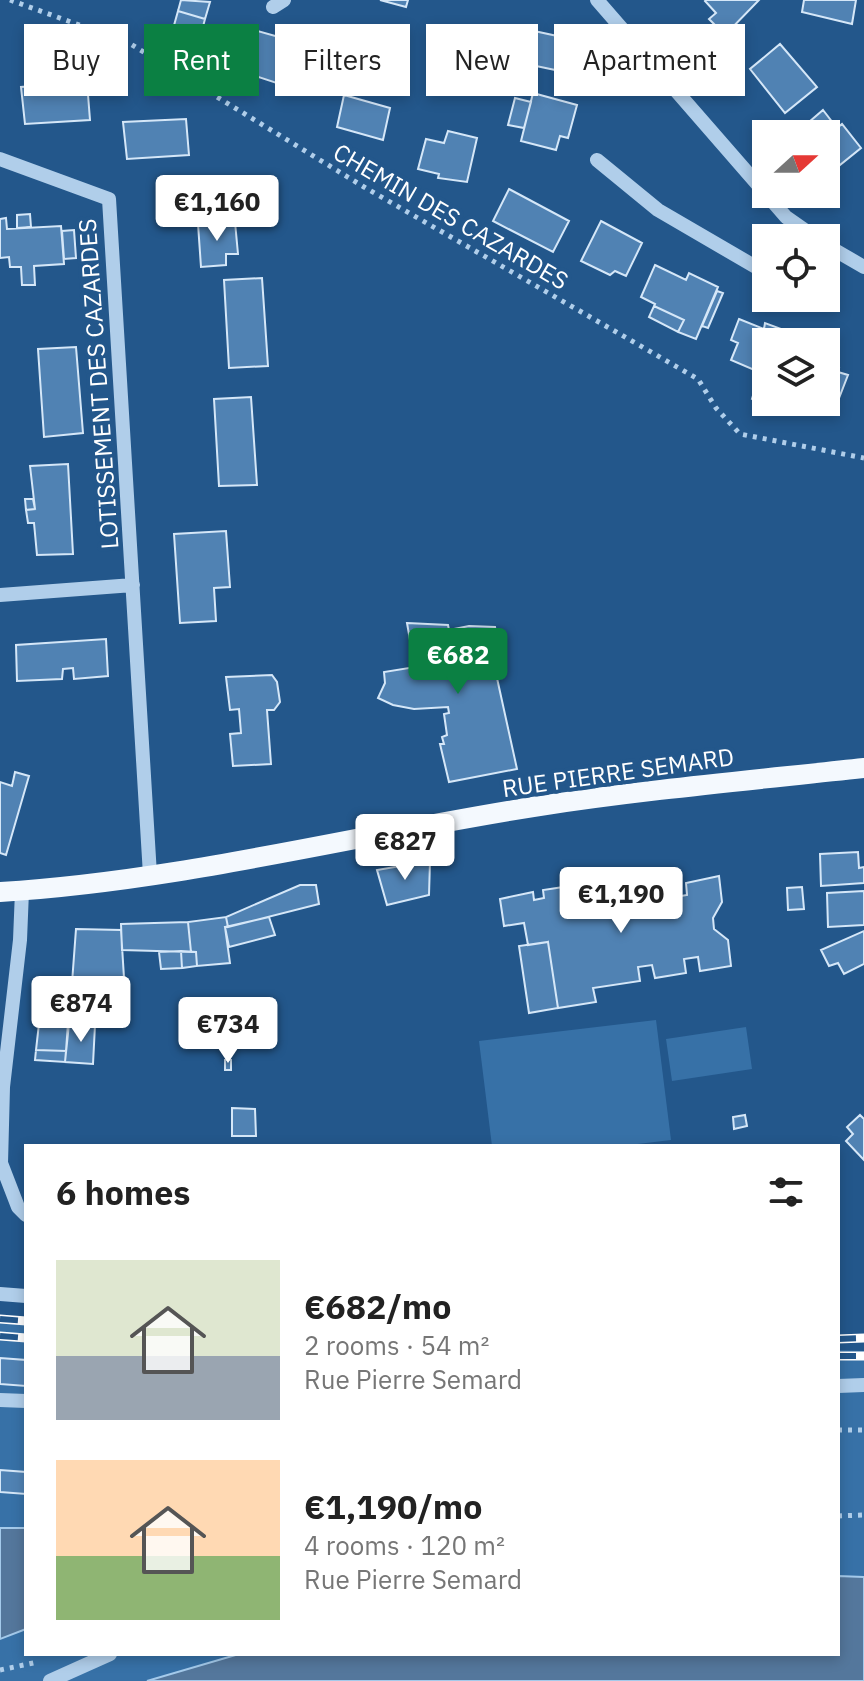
<!DOCTYPE html>
<meta charset="utf-8">
<style>
body{margin:0;font-family:"IBM Plex Sans",sans-serif;background:#f2f2f2;color:#222;height:100vh;display:flex;flex-direction:column;font-size:30px;white-space:nowrap}
*{box-sizing:border-box;margin:0}
p{font-size:26px;color:#767676}
.icon{flex:none;width:44px;height:44px;fill:none;stroke:currentColor;stroke-width:2;stroke-linecap:round;stroke-linejoin:round}
.map{position:relative;flex:1;overflow:hidden}
.panel{position:absolute;left:24px;top:1144px;width:816px;height:512px;display:flex;flex-direction:column;background:#fff;border-radius:0px;box-shadow:0 4px 12px #0003}
.panel>*{flex:none}
.hud{position:absolute;left:24px;top:24px;width:816px;height:72px;display:flex;gap:16px}
.needle{width:52px;rotate:69deg}
.buttons{position:absolute;left:752px;top:120px;display:grid;gap:16px}
.buttons a{display:grid;place-items:center;width:88px;height:88px;border-radius:0px;background:#fff;box-shadow:0 4px 12px #0003;font-size:40px}
.price{position:absolute;translate:-50% -68px;padding:0 18px;border-radius:8px;background:#fff;color:#222;font-size:26px;line-height:52px;filter:drop-shadow(0 2px 4px #0008)}
.price::after{content:'';position:absolute;left:50%;top:48px;width:24px;height:18px;margin-left:-12px;background:inherit;clip-path:polygon(0 0,100% 0,50% 100%)}
.price.selected{background:#0b8043;color:#fff}
ul{padding:0;list-style:none}
li{display:flex;align-items:center;gap:24px;height:200px;padding:0 32px}
li span{display:grid;place-items:center;flex:none;width:224px;height:160px;border-radius:0px;color:#555}
li>.icon{margin-inline-start:auto}
span .icon{width:96px;height:96px;fill:#fffc;stroke-width:1}
li b{font-size:34px}
h2{display:flex;justify-content:space-between;align-items:center;height:96px;padding:0 32px;font-size:34px}
.pill{padding:0 28px;border-radius:0px;background:#fff;box-shadow:0 4px 12px #0003;font-size:28px;line-height:72px}
.pill.selected{background:#0b8043;color:#fff}
.map>svg:first-child{display:block}
</style>
<div class="map">
<svg width="864" height="1681" viewBox="0 0 864 1681">
<rect width="100%" height="100%" fill="#23578b"/>
<path fill="#3771a7" d="M 656,1020 L 671,1140 L 621,1146 L 492,1146 L 479,1041 Z
M 746,1027 L 752,1069 L 672,1081 L 666,1039 Z
M 0,1318 L 26,1319 L 26,1654 L 838,1654 L 838,1350 L 864,1351 L 864,1681 L 0,1681 Z"/>
<path fill="#54779c" stroke="#a4caeb" stroke-width="2" d="M 0,1528 L 26,1528 L 26,1629 L 0,1639 Z
M 838,1576 L 864,1577 L 864,1681 L 147,1681 L 239,1654 L 838,1654 Z"/>
<path fill="#5082b3" stroke="#d5e7f8" stroke-width="2" d="M 181,0 L 210,2 L 205,19 L 178,11 Z
M 380,0 L 408,0 L 406,7 Z
M 706,0 L 759,0 L 725,35 L 709,19 L 716,13 L 705,1 Z
M 804,0 L 856,0 L 852,24 L 802,12 Z
M 178,11 L 205,19 L 195,57 L 168,47 Z
M 247,28 L 286,39 L 285,44 L 311,52 L 301,91 L 234,69 Z
M 525,29 L 562,37 L 563,33 L 587,38 L 579,75 L 517,62 Z
M 780,44 L 817,87 L 785,113 L 750,69 Z
M 492,74 L 512,80 L 509,90 L 489,85 Z
M 87,82 L 90,120 L 25,124 L 21,87 Z
M 533,93 L 577,105 L 568,138 L 560,136 L 556,150 L 521,141 Z
M 344,95 L 390,108 L 383,140 L 337,127 Z
M 515,98 L 531,102 L 524,128 L 508,125 Z
M 823,110 L 837,128 L 842,124 L 861,148 L 830,173 L 826,168 L 826,134 L 795,134 Z
M 186,119 L 189,155 L 127,159 L 123,122 Z
M 448,131 L 477,138 L 467,182 L 438,178 L 439,174 L 418,169 L 426,139 L 444,143 Z
M 509,189 L 569,221 L 553,252 L 493,221 Z
M 30,214 L 31,227 L 17,228 L 17,215 Z
M 6,218 L 7,229 L 61,226 L 64,264 L 34,266 L 35,285 L 22,285 L 21,267 L 10,267 L 9,257 L 0,258 L 0,219 Z
M 601,221 L 642,243 L 626,276 L 615,271 L 610,275 L 581,261 Z
M 235,222 L 238,254 L 226,254 L 226,265 L 201,267 L 198,224 Z
M 74,230 L 76,258 L 64,259 L 62,231 Z
M 655,265 L 686,280 L 689,273 L 718,287 L 696,339 L 678,332 L 684,320 L 654,306 L 655,304 L 641,297 Z
M 262,278 L 268,366 L 229,368 L 224,280 Z
M 717,291 L 723,293 L 708,328 L 702,326 Z
M 654,306 L 684,320 L 678,332 L 649,317 Z
M 739,319 L 764,329 L 765,323 L 784,330 L 780,342 L 766,342 L 766,402 L 775,402 L 773,407 L 752,399 L 755,389 L 759,390 L 764,374 L 731,360 L 738,343 L 731,340 Z
M 76,347 L 83,433 L 44,437 L 38,349 Z
M 830,365 L 839,368 L 838,372 L 848,375 L 834,411 L 811,402 L 826,402 L 826,366 L 829,367 Z
M 759,372 L 764,374 L 759,390 L 755,389 Z
M 251,397 L 257,485 L 219,486 L 214,399 Z
M 68,464 L 73,554 L 37,555 L 34,523 L 28,523 L 26,510 L 35,509 L 30,466 Z
M 25,499 L 33,499 L 35,509 L 26,510 Z
M 226,531 L 230,587 L 214,588 L 216,621 L 180,623 L 174,534 Z
M 407,623 L 448,625 L 449,630 L 469,626 L 495,627 L 502,668 L 495,669 L 517,769 L 449,782 L 440,744 L 444,744 L 442,737 L 447,735 L 444,714 L 449,713 L 448,707 L 414,709 L 393,705 L 378,698 L 385,683 L 384,672 L 428,665 L 427,655 L 413,657 Z
M 106,639 L 108,676 L 74,679 L 73,668 L 63,669 L 62,679 L 17,681 L 16,645 Z
M 272,675 L 277,682 L 280,702 L 274,710 L 267,710 L 271,764 L 233,766 L 230,734 L 241,733 L 239,709 L 230,710 L 226,677 Z
M 15,772 L 29,776 L 6,855 L 0,853 L 0,782 L 12,786 Z
M 858,852 L 859,868 L 864,867 L 864,883 L 821,886 L 820,854 Z
M 430,861 L 429,895 L 387,905 L 377,870 Z
M 719,876 L 722,902 L 713,918 L 714,929 L 728,940 L 731,966 L 700,971 L 698,957 L 684,959 L 686,973 L 655,978 L 652,965 L 638,967 L 640,981 L 593,988 L 596,1002 L 558,1008 L 548,942 L 528,945 L 524,923 L 504,926 L 500,899 L 533,892 L 534,900 L 544,898 L 543,890 L 577,885 L 580,903 L 628,893 L 630,906 L 642,903 L 641,891 L 673,885 L 675,897 L 687,895 L 686,883 Z
M 300,885 L 316,885 L 319,904 L 228,927 L 226,917 Z
M 802,887 L 804,909 L 788,910 L 787,888 Z
M 864,891 L 864,925 L 828,927 L 827,893 Z
M 226,917 L 228,927 L 225,927 L 230,963 L 197,966 L 196,952 L 191,952 L 188,922 Z
M 269,917 L 275,935 L 229,947 L 225,927 Z
M 188,922 L 191,952 L 122,950 L 121,924 Z
M 76,929 L 121,930 L 125,994 L 81,993 L 81,983 L 72,983 Z
M 864,931 L 864,964 L 844,974 L 838,963 L 829,966 L 821,950 Z
M 548,942 L 558,1008 L 529,1013 L 519,946 Z
M 181,951 L 182,968 L 161,969 L 159,952 Z
M 181,951 L 196,952 L 197,966 L 182,968 Z
M 42,1000 L 63,1001 L 62,1008 L 41,1006 Z
M 41,1006 L 69,1009 L 66,1051 L 36,1050 Z
M 69,1024 L 95,1025 L 93,1064 L 65,1062 Z
M 36,1050 L 66,1051 L 65,1062 L 35,1060 Z
M 225,1060 L 231,1060 L 231,1070 L 225,1070 Z
M 232,1108 L 255,1109 L 256,1136 L 232,1136 Z
M 745,1115 L 747,1126 L 734,1129 L 733,1117 Z
M 860,1115 L 864,1119 L 864,1160 L 846,1141 L 853,1134 L 847,1127 Z
M 0,1358 L 26,1360 L 26,1386 L 0,1384 Z
M 0,1470 L 26,1472 L 26,1494 L 0,1492 Z"/>
<g fill="none" stroke-linecap="round" stroke-linejoin="round">
<path stroke="#b0ceea" stroke-width="5" stroke-dasharray="4 6" stroke-linecap="butt" d="M 10,0 L 129,43 L 364,187 L 698,379 L 716,408 L 740,434 L 864,458
M 838,1430 L 864,1430
M 838,1516 L 864,1515
M 0,1670 L 38,1662"/>
<path stroke="#b0ceea" stroke-width="14" d="M 597,0 L 786,217 L 816,238
M 273,7 L 284,0
M 0,159 L 109,199 L 150,875
M 597,160 L 658,210 L 761,270 L 766,270
M 826,245 L 864,267
M 0,595 L 133,585
M 22,891 L 20,940 L 3,1087 L 1,1163 L 18,1207 L 26,1215
M 0,1294 L 26,1296
M 838,1386 L 864,1385
M 0,1400 L 26,1401
M 50,1681 L 110,1654"/>
<path stroke="#f4f9fe" stroke-width="20" d="M 0,892 C 180,881 355,835 533,807 C 643,790 754,780 864,768"/>
<g stroke="#fff" stroke-width="9">
<path id="rail" d="M 0,1319 L 26,1321
M 0,1336 L 26,1338
M 838,1339 L 864,1338
M 838,1356 L 864,1356"/>
</g>
<use href="#rail" stroke="#23578b" stroke-width="6" stroke-dasharray="18" stroke-linecap="butt"/>
</g>
<g text-anchor="middle" dominant-baseline="central" stroke-width="8" stroke-linejoin="round" paint-order="stroke">
<g font-size="24" fill="#fff" stroke="#23578b">
<text transform="translate(451 216) rotate(30)">CHEMIN DES CAZARDES</text>
<text transform="translate(98 384) rotate(-94)">LOTISSEMENT DES CAZARDES</text>
<text transform="translate(618 772) rotate(-8)">RUE PIERRE SEMARD</text>
</g>
</g>
</svg>
<div class="buttons">
<a><svg class="needle" viewBox="-14 -14 28 28"><path d="M0-13l5 13h-10z" fill="#e53935"/><path d="M0 13l5-13h-10z" fill="#767676"/></svg></a>
<a><svg class="icon" aria-label="locate" viewBox="0 0 24 24"><circle cx="12" cy="12" r="6"/><path d="M12 2v4M12 18v4M2 12h4M18 12h4"/></svg></a>
<a><svg class="icon" aria-label="layers" viewBox="0 0 24 24"><path d="M12 4l9 5-9 5-9-5zM3 14l9 5 9-5"/></svg></a>
</div>
<b class="price" style="left:217px;top:243px">€1,160</b>
<b class="price selected" style="left:458px;top:696px">€682</b>
<b class="price" style="left:405px;top:882px">€827</b>
<b class="price" style="left:621px;top:935px">€1,190</b>
<b class="price" style="left:81px;top:1044px">€874</b>
<b class="price" style="left:228px;top:1065px">€734</b>
<div class="hud">
<a class="pill">Buy</a>
<a class="pill selected">Rent</a>
<a class="pill">Filters</a>
<a class="pill">New</a>
<a class="pill">Apartment</a>
</div>
<section class="panel">
<h2>6 homes<svg class="icon" aria-label="filters" viewBox="0 0 24 24"><path d="M4 7h16M4 17h16"/><circle cx="9" cy="7" r="2"/><circle cx="15" cy="17" r="2"/></svg></h2>
<ul>
<li><span style="background:linear-gradient(#dfe7d0 60%,#9aa5b1 0)"><svg class="icon" aria-label="home" viewBox="0 0 24 24"><path d="M3 11l9-7 9 7M6 9v11h12V9"/></svg></span><div><b>€682/mo</b><p>2 rooms · 54 m²</p><p>Rue Pierre Semard</p></div></li>
<li><span style="background:linear-gradient(#ffd9b3 60%,#8fb573 0)"><svg class="icon" aria-label="home" viewBox="0 0 24 24"><path d="M3 11l9-7 9 7M6 9v11h12V9"/></svg></span><div><b>€1,190/mo</b><p>4 rooms · 120 m²</p><p>Rue Pierre Semard</p></div></li>
</ul>
</section>
</div>
